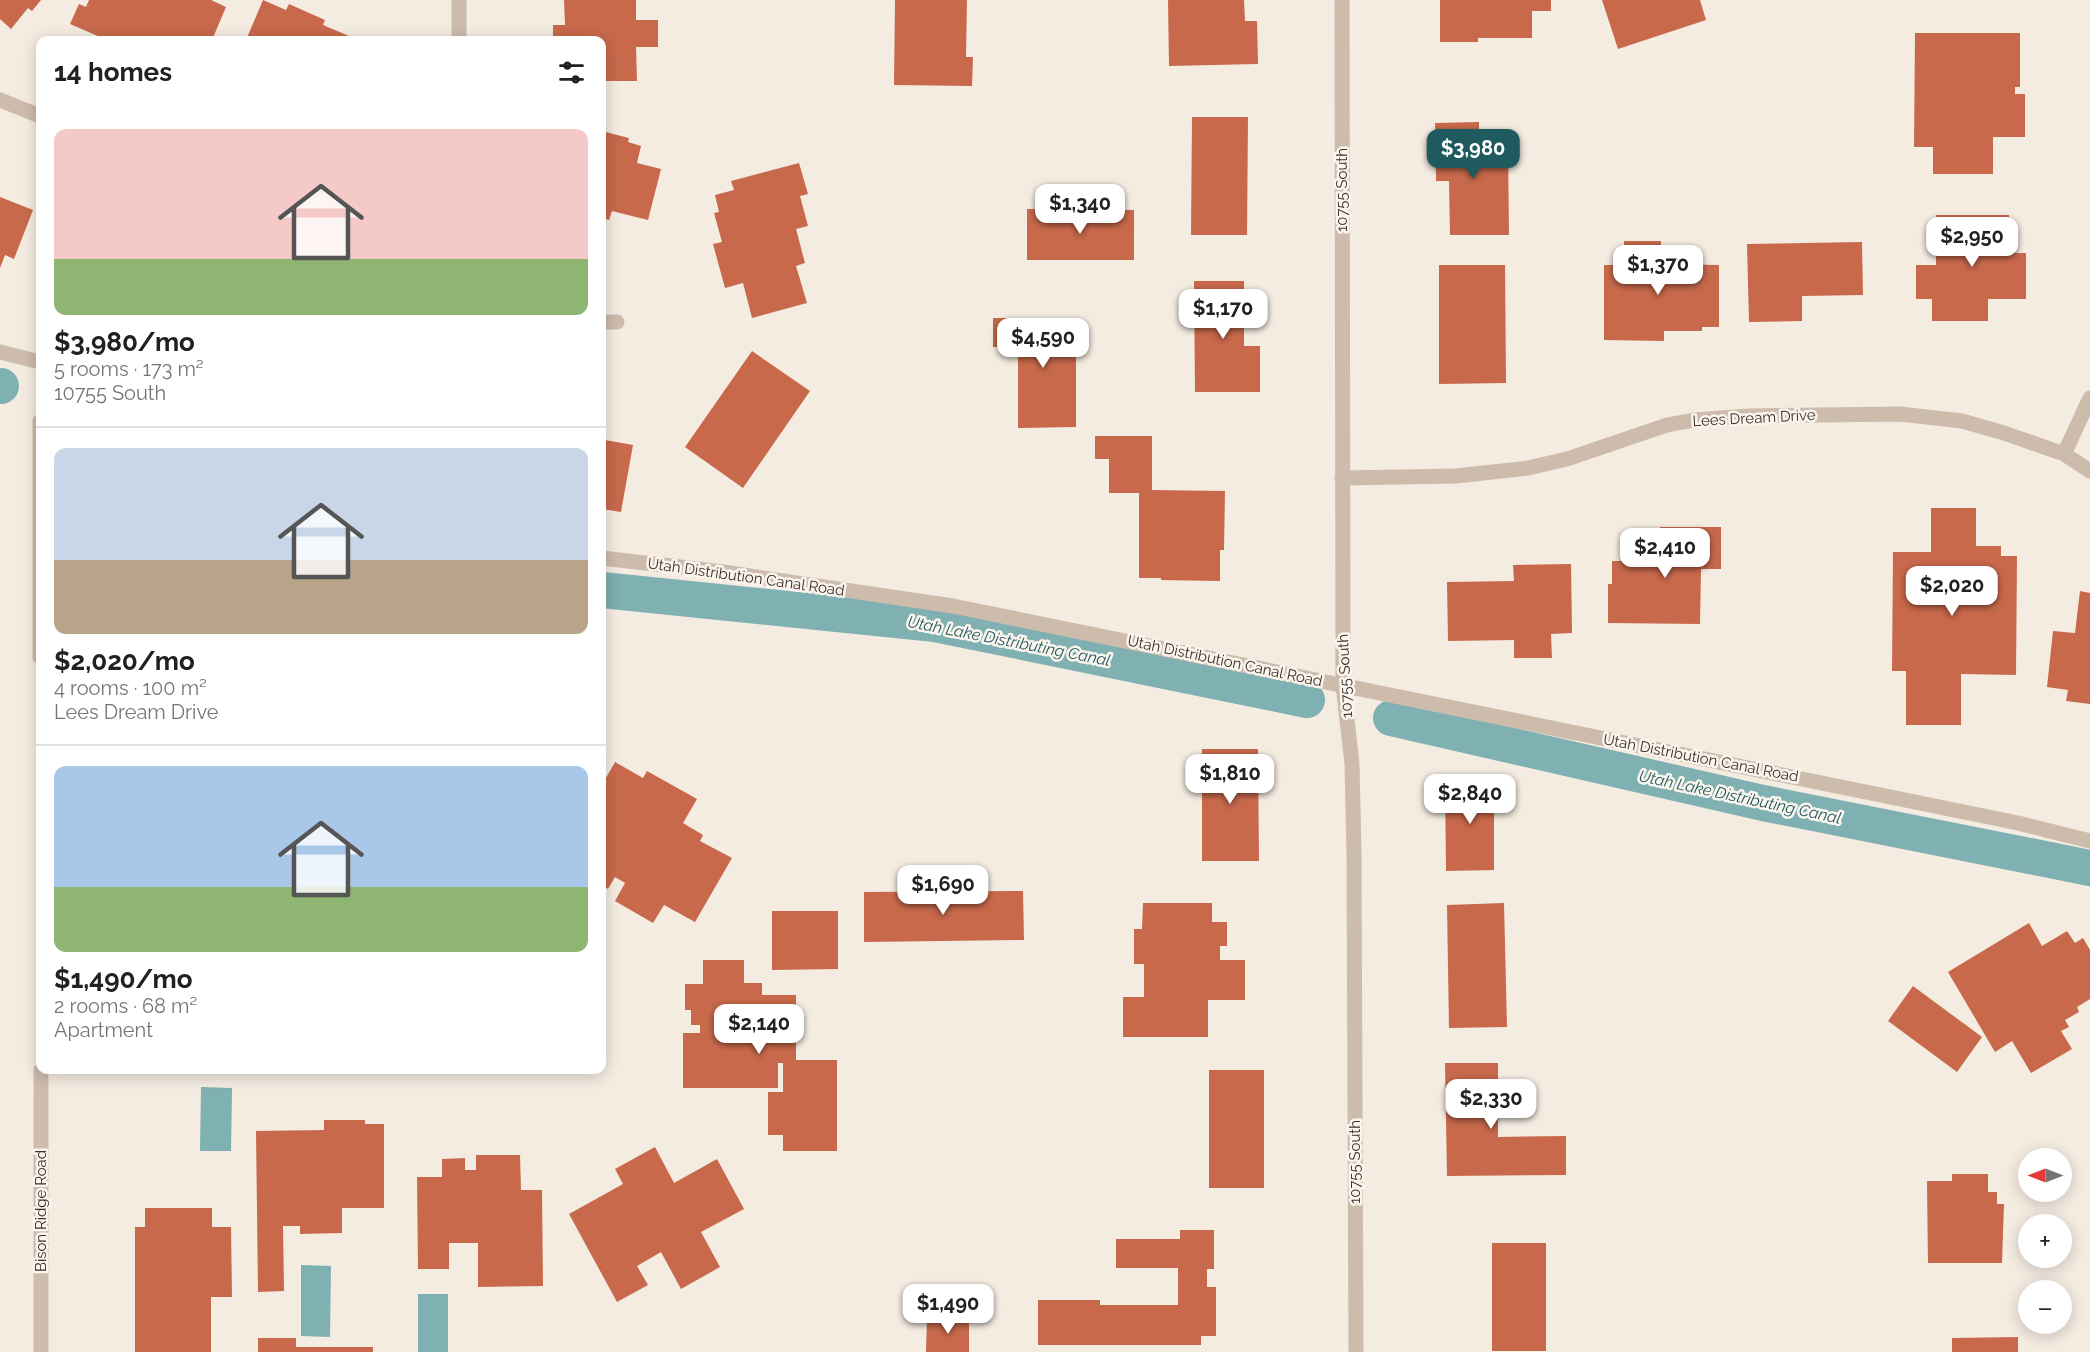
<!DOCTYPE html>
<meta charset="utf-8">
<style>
body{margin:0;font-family:Raleway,sans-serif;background:#f6f6f6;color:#202124;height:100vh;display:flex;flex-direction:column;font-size:22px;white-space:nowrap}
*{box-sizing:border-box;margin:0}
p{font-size:20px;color:#757577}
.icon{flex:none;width:33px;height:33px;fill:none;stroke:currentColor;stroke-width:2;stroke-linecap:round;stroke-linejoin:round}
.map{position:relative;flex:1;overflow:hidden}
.drawer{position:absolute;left:36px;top:36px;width:570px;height:1038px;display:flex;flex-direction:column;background:#fff;border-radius:12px;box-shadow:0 3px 15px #0003}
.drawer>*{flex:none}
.needle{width:39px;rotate:270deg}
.tools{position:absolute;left:2018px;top:1148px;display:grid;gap:12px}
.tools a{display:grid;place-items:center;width:54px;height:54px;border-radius:50%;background:#fff;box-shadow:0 3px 15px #0003;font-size:30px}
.price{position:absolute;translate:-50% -51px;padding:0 14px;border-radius:12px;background:#fff;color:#222;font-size:20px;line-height:39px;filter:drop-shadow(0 2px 3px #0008)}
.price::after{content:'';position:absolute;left:50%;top:36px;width:18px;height:14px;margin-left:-9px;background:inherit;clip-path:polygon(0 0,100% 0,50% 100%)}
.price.current{background:#1f5a5e;color:#fff}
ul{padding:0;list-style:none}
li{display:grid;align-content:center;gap:12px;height:318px;padding:0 18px}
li+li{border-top:2px solid #e0e0e0}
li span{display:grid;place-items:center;height:186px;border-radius:12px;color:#555}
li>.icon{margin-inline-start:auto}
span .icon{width:108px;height:108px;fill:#fffc;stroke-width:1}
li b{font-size:26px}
h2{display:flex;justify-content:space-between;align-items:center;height:72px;padding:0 18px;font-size:26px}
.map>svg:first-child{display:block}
</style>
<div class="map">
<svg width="2090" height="1352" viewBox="0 0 2090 1352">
<rect width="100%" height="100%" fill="#f4ebe1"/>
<path fill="#7fb0b2" d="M 201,1087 L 232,1088 L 231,1151 L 200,1151 Z
M 301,1265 L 331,1266 L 330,1337 L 301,1336 Z
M 418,1294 L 448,1294 L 448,1352 L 418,1352 Z"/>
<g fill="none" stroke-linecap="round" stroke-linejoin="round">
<path stroke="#7fb0b2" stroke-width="36" d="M 0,386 L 1,386
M 602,590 L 935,624 L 1307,700
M 1391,718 L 1763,803 L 2090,868"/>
</g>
<path fill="#c8694b" d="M 0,0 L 41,0 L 32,11 L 28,8 L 11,29 L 0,19 Z
M 89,0 L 211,0 L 226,7 L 212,40 L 107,40 L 70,24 L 79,4 L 86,7 Z
M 263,0 L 286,10 L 289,4 L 325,20 L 323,25 L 356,39 L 355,40 L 246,40 Z
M 564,0 L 636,0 L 636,20 L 658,20 L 658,47 L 636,47 L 637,81 L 602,81 L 602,40 L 553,40 L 553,25 L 565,25 Z
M 895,0 L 967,0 L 966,57 L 973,57 L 972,86 L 894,85 Z
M 1168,0 L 1244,0 L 1245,21 L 1257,21 L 1258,64 L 1169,66 Z
M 1440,0 L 1551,0 L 1551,11 L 1532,11 L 1532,38 L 1478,38 L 1478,42 L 1440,42 Z
M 1602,0 L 1700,0 L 1706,20 L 1618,49 Z
M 1915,33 L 2020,33 L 2020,87 L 2015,87 L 2015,94 L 2025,94 L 2025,137 L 1993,137 L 1993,174 L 1933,174 L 1933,147 L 1914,147 Z
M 1192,117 L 1248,117 L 1247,235 L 1191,235 Z
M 1479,122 L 1479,143 L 1508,143 L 1509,235 L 1450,235 L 1449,181 L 1436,181 L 1435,123 Z
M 602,131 L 629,138 L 628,142 L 641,146 L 637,163 L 661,169 L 648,220 L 612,211 L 609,220 L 602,218 Z
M 799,163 L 808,194 L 800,196 L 808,226 L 796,229 L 805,263 L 796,266 L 807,303 L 752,318 L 743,283 L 725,288 L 713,244 L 722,242 L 714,213 L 719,212 L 715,195 L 734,190 L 731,181 Z
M 0,197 L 33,210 L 14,259 L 5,255 L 0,268 Z
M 1027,209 L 1134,210 L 1134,260 L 1027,260 Z
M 1936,215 L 2009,215 L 2009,236 L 2015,236 L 2015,253 L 2026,253 L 2026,299 L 1988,299 L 1988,321 L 1932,321 L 1932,299 L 1916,299 L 1916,265 L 1936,265 Z
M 1624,241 L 1661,241 L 1661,264 L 1719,265 L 1719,327 L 1702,327 L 1702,331 L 1664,331 L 1664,341 L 1604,340 L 1604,265 L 1624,265 Z
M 1862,242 L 1863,295 L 1802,296 L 1802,321 L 1749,322 L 1747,244 Z
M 1439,265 L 1505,265 L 1506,383 L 1439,384 Z
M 1194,281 L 1244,281 L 1244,346 L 1260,346 L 1260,392 L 1195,392 Z
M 993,318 L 1076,318 L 1076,427 L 1018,428 L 1018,347 L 993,347 Z
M 752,351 L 810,391 L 743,488 L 685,447 Z
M 1095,436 L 1152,436 L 1152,490 L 1225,491 L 1224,550 L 1220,550 L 1220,581 L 1161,580 L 1161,578 L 1139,578 L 1139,493 L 1109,493 L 1109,459 L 1095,459 Z
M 605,440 L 633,445 L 621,512 L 602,509 L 602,450 L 604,450 Z
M 1931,508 L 1976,508 L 1976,546 L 2001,546 L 2001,556 L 2017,556 L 2016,675 L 1961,674 L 1961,725 L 1906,725 L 1906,671 L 1892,671 L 1893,552 L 1931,552 Z
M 1660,527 L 1721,527 L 1721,569 L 1701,569 L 1700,624 L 1608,623 L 1608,584 L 1612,584 L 1612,561 L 1626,561 L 1626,557 L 1660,557 Z
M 1571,564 L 1572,633 L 1551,634 L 1552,658 L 1514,658 L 1514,640 L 1448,641 L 1447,582 L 1514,581 L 1513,565 Z
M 2080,591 L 2090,593 L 2090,704 L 2066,701 L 2068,690 L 2047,687 L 2053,631 L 2075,633 Z
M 1202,749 L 1258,749 L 1259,861 L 1202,861 Z
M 615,762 L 643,778 L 647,771 L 697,799 L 683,823 L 703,835 L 700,841 L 732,858 L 695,922 L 664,905 L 653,923 L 615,901 L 625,883 L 615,877 L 608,889 L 602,885 L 602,785 Z
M 1445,779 L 1494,779 L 1494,870 L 1446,871 Z
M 1023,891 L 1024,940 L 864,942 L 864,892 Z
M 1143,903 L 1212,903 L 1212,922 L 1227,922 L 1227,946 L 1220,946 L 1220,960 L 1245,960 L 1245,1000 L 1208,1000 L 1208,1037 L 1123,1037 L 1123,997 L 1144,997 L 1144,964 L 1134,964 L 1134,929 L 1142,929 Z
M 1504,903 L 1507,1027 L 1449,1028 L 1447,905 Z
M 772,911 L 838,911 L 838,969 L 772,970 Z
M 2029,923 L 2042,946 L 2067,931 L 2075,943 L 2083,938 L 2090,950 L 2090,999 L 2077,1007 L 2079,1012 L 2065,1020 L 2069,1027 L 2061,1031 L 2072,1049 L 2031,1073 L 2012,1041 L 1995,1052 L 1948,972 Z
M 703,960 L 744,960 L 744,983 L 762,983 L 762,995 L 796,995 L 796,1060 L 837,1060 L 837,1151 L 783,1151 L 783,1135 L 768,1135 L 768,1092 L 783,1092 L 783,1063 L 778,1063 L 778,1088 L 683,1088 L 683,1033 L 700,1033 L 700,1025 L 691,1025 L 691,1010 L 685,1010 L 685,984 L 703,984 Z
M 1913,986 L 1982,1037 L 1957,1072 L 1888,1021 Z
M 1445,1063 L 1498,1063 L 1498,1137 L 1566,1136 L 1566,1175 L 1447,1176 Z
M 1209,1070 L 1264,1070 L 1264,1188 L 1209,1188 Z
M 324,1120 L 365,1120 L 365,1124 L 384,1124 L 384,1208 L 342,1208 L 342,1233 L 300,1234 L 300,1226 L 283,1226 L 284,1291 L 258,1292 L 256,1131 L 324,1130 Z
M 655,1147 L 674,1183 L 717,1159 L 744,1209 L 701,1232 L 720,1267 L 681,1289 L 661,1252 L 637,1266 L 648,1285 L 617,1302 L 569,1214 L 623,1184 L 615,1169 Z
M 476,1155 L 520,1155 L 521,1190 L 542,1190 L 543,1286 L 478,1287 L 478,1243 L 449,1243 L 449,1269 L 418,1269 L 417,1177 L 442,1177 L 442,1159 L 465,1158 L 465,1170 L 476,1170 Z
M 1952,1174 L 1988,1174 L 1988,1192 L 1997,1192 L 1997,1204 L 2004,1204 L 2002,1263 L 1928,1263 L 1927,1181 L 1952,1181 Z
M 145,1208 L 212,1208 L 212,1227 L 231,1227 L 232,1297 L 211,1297 L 211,1352 L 135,1352 L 135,1227 L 145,1227 Z
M 1180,1230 L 1214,1230 L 1214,1269 L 1207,1269 L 1207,1287 L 1216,1287 L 1216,1336 L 1201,1336 L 1201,1345 L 1038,1345 L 1038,1300 L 1100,1300 L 1100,1305 L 1178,1305 L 1178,1268 L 1116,1268 L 1116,1239 L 1180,1239 Z
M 1492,1243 L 1546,1243 L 1546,1351 L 1492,1351 Z
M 927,1317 L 969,1317 L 969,1352 L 926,1352 Z
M 2018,1337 L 2018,1352 L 1952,1352 L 1952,1338 Z
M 258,1338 L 296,1338 L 296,1347 L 373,1347 L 373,1352 L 258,1352 Z"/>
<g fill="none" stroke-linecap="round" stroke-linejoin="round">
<path stroke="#cdbbac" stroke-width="15" d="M 0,352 L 40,362
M 602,558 L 723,572 L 953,606 L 2018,823 L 2090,841"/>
<path stroke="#cdbbac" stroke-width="15" d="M 459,0 L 459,40
M 1342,0 L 1343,685 L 1352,764 L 1354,853 L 1356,1352
M 0,100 L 40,116
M 602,322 L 617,322
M 40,421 L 40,657
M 2064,454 L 2090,398
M 1342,478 L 1456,476 L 1528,468 L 1567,459 L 1667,425 L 1694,420 L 1749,416 L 1900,414 L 1962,421 L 2004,433 L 2064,454 L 2090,471
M 41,1070 L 41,1352"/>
</g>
<g text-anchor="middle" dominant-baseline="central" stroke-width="5" stroke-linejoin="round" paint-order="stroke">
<g font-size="15" fill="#3b302b" stroke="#fbf5ee">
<text transform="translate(1342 190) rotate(-90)">10755 South</text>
<text transform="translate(1754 418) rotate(-3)">Lees Dream Drive</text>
<text transform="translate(746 577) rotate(8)">Utah Distribution Canal Road</text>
<text transform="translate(1225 661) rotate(12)">Utah Distribution Canal Road</text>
<text transform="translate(1345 676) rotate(-93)">10755 South</text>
<text transform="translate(1701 758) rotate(11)">Utah Distribution Canal Road</text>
<text transform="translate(1355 1162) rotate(-90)">10755 South</text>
<text transform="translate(41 1211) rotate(-90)">Bison Ridge Road</text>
</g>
<g font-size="16" font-style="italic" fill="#1f5a5e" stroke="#fbf5ee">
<text transform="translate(1009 641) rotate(11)">Utah Lake Distributing Canal</text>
<text transform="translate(1740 797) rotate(12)">Utah Lake Distributing Canal</text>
</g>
</g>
</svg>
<div class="tools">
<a><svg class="needle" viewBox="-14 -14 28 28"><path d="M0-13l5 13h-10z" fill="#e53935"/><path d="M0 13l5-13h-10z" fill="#757577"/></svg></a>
<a>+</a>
<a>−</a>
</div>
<b class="price current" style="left:1473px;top:180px">$3,980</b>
<b class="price" style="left:1080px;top:235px">$1,340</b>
<b class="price" style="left:1972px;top:268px">$2,950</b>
<b class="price" style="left:1658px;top:296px">$1,370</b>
<b class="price" style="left:1223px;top:340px">$1,170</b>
<b class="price" style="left:1043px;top:369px">$4,590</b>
<b class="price" style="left:1665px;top:579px">$2,410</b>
<b class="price" style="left:1952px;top:617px">$2,020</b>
<b class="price" style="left:1230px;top:805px">$1,810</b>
<b class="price" style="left:1470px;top:825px">$2,840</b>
<b class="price" style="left:943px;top:916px">$1,690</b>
<b class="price" style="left:759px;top:1055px">$2,140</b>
<b class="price" style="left:1491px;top:1130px">$2,330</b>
<b class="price" style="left:948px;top:1335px">$1,490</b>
<section class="drawer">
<h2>14 homes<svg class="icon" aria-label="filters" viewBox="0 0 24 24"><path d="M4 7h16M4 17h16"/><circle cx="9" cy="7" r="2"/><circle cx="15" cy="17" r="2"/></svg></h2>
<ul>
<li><span style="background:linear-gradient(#f6c9c9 70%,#8fb573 0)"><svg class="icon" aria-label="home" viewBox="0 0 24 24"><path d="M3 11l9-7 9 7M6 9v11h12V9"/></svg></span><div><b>$3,980/mo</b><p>5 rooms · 173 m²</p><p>10755 South</p></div></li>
<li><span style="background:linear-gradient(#c9d6e8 60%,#b9a48a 0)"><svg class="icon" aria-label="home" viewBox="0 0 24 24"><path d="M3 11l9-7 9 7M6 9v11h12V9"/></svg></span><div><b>$2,020/mo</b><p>4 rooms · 100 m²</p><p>Lees Dream Drive</p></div></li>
<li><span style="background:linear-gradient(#a9c7e8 65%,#8fb573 0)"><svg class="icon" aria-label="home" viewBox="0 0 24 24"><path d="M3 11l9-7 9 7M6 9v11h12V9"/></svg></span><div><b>$1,490/mo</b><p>2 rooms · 68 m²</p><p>Apartment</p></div></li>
</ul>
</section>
</div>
